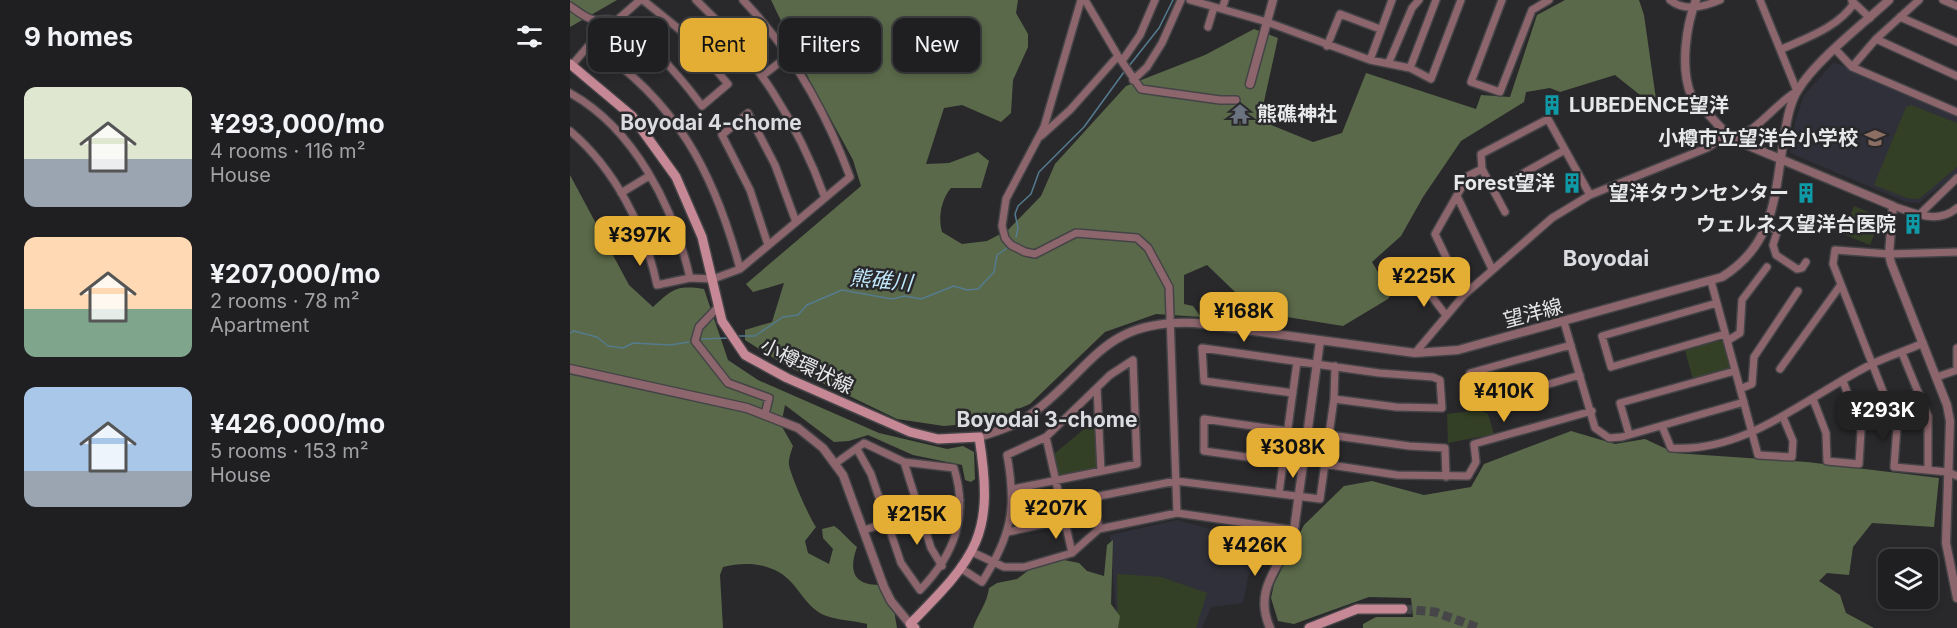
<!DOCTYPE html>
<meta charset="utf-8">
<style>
body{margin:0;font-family:Inter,"Noto Sans JP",sans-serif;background:#2c2c2e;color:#f1f3f6;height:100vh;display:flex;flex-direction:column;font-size:22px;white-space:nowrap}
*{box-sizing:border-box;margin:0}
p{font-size:20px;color:#a1a2a5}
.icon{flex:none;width:33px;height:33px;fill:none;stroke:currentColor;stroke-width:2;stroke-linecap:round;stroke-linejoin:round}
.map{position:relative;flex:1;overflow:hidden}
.details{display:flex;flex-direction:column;background:#1f1f21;width:570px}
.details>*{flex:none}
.hud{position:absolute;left:18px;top:18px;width:570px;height:54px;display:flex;gap:12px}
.fabs{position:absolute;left:1308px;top:549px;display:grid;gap:12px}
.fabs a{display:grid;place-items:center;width:60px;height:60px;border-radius:12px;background:#1f1f21;box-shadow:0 3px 9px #0003,0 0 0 2px #3c3d3f;font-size:30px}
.price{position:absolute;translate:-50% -51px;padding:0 14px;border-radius:12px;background:#e4ae35;color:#111;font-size:20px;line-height:39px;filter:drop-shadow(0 2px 3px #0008)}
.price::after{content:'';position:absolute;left:50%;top:36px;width:18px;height:14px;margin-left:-9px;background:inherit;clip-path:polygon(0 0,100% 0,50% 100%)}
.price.selected{background:#222;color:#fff}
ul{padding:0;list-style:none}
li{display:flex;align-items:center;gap:18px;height:150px;padding:0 24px}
li span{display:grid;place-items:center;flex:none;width:168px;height:120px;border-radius:12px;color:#555}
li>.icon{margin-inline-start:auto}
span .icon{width:72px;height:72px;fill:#fffc;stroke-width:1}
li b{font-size:26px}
h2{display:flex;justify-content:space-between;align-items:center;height:72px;padding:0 24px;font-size:26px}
.pill{padding:0 21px;border-radius:12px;background:#1f1f21;box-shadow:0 3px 9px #0003,0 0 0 2px #3c3d3f;font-size:21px;line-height:54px}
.pill.selected{background:#e4ae35;color:#111}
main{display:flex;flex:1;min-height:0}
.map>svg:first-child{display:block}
</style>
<main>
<section class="details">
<h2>9 homes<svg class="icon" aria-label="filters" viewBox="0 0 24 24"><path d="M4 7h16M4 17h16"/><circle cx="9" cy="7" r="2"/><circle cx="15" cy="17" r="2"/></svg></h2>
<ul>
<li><span style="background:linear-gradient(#dfe7d0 60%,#9aa5b1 0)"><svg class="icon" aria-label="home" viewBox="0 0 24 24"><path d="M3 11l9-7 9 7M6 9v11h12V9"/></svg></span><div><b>¥293,000/mo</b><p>4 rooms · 116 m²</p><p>House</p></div></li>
<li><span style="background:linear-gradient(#ffd9b3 60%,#7fa58c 0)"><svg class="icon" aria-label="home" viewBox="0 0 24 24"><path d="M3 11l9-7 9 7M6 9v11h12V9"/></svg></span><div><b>¥207,000/mo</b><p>2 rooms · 78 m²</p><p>Apartment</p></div></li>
<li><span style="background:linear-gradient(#a9c7e8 70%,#9aa5b1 0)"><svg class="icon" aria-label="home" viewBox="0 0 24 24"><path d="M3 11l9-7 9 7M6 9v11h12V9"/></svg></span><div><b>¥426,000/mo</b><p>5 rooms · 153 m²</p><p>House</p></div></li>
</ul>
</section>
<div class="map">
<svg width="1387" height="628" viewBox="0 0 1387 628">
<rect width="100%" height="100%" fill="#29292c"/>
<path fill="#2f3039" d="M 1264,62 L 1387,117 L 1387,173 L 1349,203 L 1336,202 L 1220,153 L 1225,122 L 1234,95 Z
M 607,520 L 696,544 L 678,577 L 673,603 L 641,607 L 632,628 L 547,628 L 540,535 Z"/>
<path fill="#344025" d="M 1341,105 L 1387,123 L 1387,167 L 1349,199 L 1337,198 L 1304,185 L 1336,107 Z
M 1284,206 L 1311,217 L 1300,245 L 1273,234 Z
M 1153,340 L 1161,369 L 1123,380 L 1115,350 Z
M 910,410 L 918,414 L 924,434 L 878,443 L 877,414 Z
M 525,420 L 527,468 L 489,475 L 484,454 Z
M 547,574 L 591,577 L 637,593 L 626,628 L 548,628 Z"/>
<path fill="#5a6949" d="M 0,0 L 47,0 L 0,27 Z
M 201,0 L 448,0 L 446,13 L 458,34 L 458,47 L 443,80 L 441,113 L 431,122 L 392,105 L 374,108 L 356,164 L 379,163 L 408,152 L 419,161 L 411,188 L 381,188 C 371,200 368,217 372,232 L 392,244 L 417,241 L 438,230 L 471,196 L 485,164 L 556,86 L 635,55 L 684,29 L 708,38 L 693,106 L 699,124 L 743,142 L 772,133 L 796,73 L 906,109 L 911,95 L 940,97 L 967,15 L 995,0 L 1069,0 L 1074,15 L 1086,99 L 1075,99 L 1045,75 L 990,92 L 980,88 L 956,92 L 954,102 L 891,141 L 853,197 L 831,236 L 802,262 L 814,282 L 825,289 L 818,299 L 773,326 L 686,312 L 637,265 L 614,275 L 614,304 L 623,306 L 631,317 L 586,314 L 535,332 L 460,404 L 418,422 L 374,426 L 327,419 L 215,365 L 175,340 L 175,330 L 202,322 L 214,283 L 183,292 L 176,284 L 291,186 L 283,160 L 239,79 Z
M 0,175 L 59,285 L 83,307 C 103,289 106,285 134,289 L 158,360 L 188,380 L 309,433 L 377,449 L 393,446 L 404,452 L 405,479 L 401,482 L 395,480 L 392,465 L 343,455 L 298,435 L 279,441 L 264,442 L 215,405 L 211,425 L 223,446 C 221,452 218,460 219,465 C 221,476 240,519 246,527 L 235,541 L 238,553 L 259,564 L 263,549 L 253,538 L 252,529 L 264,526 C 273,532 278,540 287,547 C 279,569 282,585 309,585 L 324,610 L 327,628 L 297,628 L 297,624 C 282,620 258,620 247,611 C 236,603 231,593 222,583 C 205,563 177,561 153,567 L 150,575 L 153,628 L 0,628 Z
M 1001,431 L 1045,444 L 1075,439 L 1105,453 L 1237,462 L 1369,478 L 1364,527 L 1302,523 L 1283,547 L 1279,575 L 1257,573 L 1249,581 L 1270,595 L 1276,613 L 1304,628 L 793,628 L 793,624 L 806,617 L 843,617 L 841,598 L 799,597 L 724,624 L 708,621 L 701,598 L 704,584 L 734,525 L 774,486 L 802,481 L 854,495 L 901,487 L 914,464 Z
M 543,540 L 541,604 L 550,616 L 548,628 L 403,628 C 408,613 417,604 419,588 L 427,583 L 447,579 L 459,570 L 494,560 L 509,563 L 517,571 L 534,576 L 537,545 Z"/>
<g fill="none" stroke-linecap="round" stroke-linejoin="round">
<path stroke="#557b8f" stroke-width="1.5" d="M 559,66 L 589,28 L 603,0
M 446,237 L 448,228 L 445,214 L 448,206 L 461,194 L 469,172 L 514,127 L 554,72
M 0,333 L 4,331 L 27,337 L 38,346 L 53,348 L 63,343 L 100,345 L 119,342
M 166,336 L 185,336 L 213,317 L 228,315 L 237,305 L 272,290 L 322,299 L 335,296 L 351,299 L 384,286 L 397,290 L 408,289 L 424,272 L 427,255 L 437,248
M 132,339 L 158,338"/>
<path stroke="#464648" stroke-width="9" stroke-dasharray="9 4.5" stroke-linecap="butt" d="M 833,609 L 865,612 L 909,628"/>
<g stroke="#444447" stroke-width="10">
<path id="minor" d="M 126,0 C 184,54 228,123 255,198
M 511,0 L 474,127 L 436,199 L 432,226 L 435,238 L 441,245 L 455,252 L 465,254 L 506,233 L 567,238 L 578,248 L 599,287 L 607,513
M 515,0 L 548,56 L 571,89 L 650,100 L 666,100
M 620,0 L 697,22 L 800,60 L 840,68 L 861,79 L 891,0
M 932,0 L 901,82 L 930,92 L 962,10 L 979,0
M 1100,0 C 1115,12 1133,7 1150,0
M 1373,0 L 1387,6
M 1282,1 L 1300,18
M 0,6 C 7,11 15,18 24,20 C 32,21 39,17 46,22 C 80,41 109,75 132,106 L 158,84 L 115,34 L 73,0
M 652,9 L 655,0
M 1330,17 L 1387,42
M 638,27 L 644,7
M 1306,39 L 1387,76
M 20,44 C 106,100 144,172 170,269
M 757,46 L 770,14 L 810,29
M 1212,49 C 1236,38 1269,27 1284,3
M 1266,50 L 1282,67 L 1387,112
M 800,60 L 822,0
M 552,61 L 570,35 L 585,0
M 819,62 L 842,8 L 849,0
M 2,65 L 20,44 L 70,0
M 1282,67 L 1306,39 L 1349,0
M 840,68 L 866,0
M 192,76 L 218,56
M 563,80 L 577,67 L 592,43 L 611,0
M 0,93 C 65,129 104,208 120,278
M 0,131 C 45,169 75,228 87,285 L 120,278 L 143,279 L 170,269 L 280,177 C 256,112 221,50 173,0
M 471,136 L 500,110 L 548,56
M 1164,138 C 1188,131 1205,104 1227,91 L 1190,0
M 923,190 L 995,150
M 51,193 L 79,176
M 887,196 L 922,269
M 1323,206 C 1345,213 1367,225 1387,208
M 935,212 L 912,169 L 911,154 L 978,119 L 1020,195
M 1349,215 L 1387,178
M 1198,224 L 1207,232 L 1203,245 L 1206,255 L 1227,269 L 1232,268 L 1236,262
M 198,245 L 180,190 L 152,135 L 178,113 L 205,165 L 226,222
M 1387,252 L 1319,254 L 1265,250 L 1263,264 L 1327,427 L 1324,467 L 1378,472 L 1387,476
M 1141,281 L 1188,455 L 1222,457 L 1223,441 L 1213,417
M 853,285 L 875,314
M 894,295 L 865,234 L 898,176 L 912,169
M 1147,303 L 1032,336 L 1041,367 L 1155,334
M 148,307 L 129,327 L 125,341 L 158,383 L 199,398 L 195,414
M 994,322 L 1025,428 L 1039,438 L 1052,437 L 1174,402
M 1157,341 L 1170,333 L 1172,300 L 1197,267
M 1001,345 L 900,373 L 904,406 L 1010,375
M 1387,348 L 1387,367
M 845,353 L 894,295 L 982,218 L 1020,195 L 1137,148 L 1159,134
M 1332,353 L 1358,416 L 1358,469
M 1210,369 L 1270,286
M 1367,377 L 1387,370
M 527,388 L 531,471
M 1170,389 L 1182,384 L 1184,357 L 1228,291
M 723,393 L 634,381 L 632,348 L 809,373 L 863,377 L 870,380 L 872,408 L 826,407 L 764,399
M 1243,399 L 1256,433 L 1257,461 L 1289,464 L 1291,431 L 1273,381
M 1092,426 L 1101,448 C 1178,453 1237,396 1302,364 C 1318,356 1336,351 1353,343
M 1059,434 L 1050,403 L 1165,371
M 759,435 L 839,446 L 875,448 L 876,477
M 476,437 L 502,553
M 334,462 L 361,548 L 372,566
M 713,462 L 634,451 L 634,419 L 718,431
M 266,463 L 294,443 L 334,462 L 384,468 C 399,517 384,555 350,590 L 331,563 L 301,474 L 287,449
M 754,464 L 827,475 L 898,476 L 906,462 L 904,444 L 1022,411
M 709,493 L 727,362
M 529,529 L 524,497 L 606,481 L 750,499 L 764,399 L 765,366
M 294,530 L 390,500
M 438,532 L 493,520
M 402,552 L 434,567 L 454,567 L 502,553 L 529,529 L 607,513 L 724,530
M 392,569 L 412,582 C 441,536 447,509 437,455 L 476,437 L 540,375 L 563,360 L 567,464 L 443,489"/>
</g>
<g stroke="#444447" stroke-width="11">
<path id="tertiary" d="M 1126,0 C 1116,26 1110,68 1121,95 L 1151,128 L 1172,143 L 1323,206 L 1319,254 L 1321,263 L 1377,405 L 1380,421 L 1376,543 L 1387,598
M 680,84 L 703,0
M 0,369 L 177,408 L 228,428 L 253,448 L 273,475 L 314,587 L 321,601 L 340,624
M 409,437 C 428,431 447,425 463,413 C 525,366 533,319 625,323 L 845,353 L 888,350 L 1152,277 C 1208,242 1204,191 1215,133 C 1217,119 1220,102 1228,90 C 1245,61 1293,24 1319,0
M 700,628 C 682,587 712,567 724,530 L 750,341"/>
</g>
<g stroke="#444447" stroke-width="12">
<path id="secondary" d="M 0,64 L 62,116 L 106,177 L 132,237 L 152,321 L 175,355 L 217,378 L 340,432 L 368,439 L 409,437 C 425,536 407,556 340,624 L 345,628
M 739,628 L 787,609 L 833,609"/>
</g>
<use href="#minor" stroke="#8d666d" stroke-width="7"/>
<use href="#tertiary" stroke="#8d666d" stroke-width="8"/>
<use href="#secondary" stroke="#c58894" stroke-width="9"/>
</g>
<defs>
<g id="building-bare" transform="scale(1.62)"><path d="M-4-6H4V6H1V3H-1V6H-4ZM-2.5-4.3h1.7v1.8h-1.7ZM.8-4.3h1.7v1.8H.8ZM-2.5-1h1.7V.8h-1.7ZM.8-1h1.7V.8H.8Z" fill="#0f9aa8" stroke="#29292c" stroke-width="2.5" paint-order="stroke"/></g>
<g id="temple-bare" transform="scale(1.62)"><path d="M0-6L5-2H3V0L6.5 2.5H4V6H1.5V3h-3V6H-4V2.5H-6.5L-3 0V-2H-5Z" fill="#6b7280" stroke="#29292c" stroke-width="2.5" paint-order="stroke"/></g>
<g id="school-bare" transform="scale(1.62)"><path d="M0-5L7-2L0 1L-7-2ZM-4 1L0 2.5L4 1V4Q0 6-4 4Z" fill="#8d6e63" stroke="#29292c" stroke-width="2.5" paint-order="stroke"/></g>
</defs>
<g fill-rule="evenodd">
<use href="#building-bare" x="982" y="105"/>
<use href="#temple-bare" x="670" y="114"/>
<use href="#school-bare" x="1305" y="138"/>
<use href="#building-bare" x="1002" y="183"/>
<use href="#building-bare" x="1236" y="193"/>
<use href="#building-bare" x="1343" y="224"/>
</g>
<g text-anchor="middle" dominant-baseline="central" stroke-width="5" stroke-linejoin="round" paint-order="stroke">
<g font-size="20" font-weight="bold" fill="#e7e8ea" stroke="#29292c" text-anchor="end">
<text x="999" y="105" text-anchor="start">LUBEDENCE望洋</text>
<text x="687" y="114" text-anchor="start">熊礁神社</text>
<text x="1288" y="138">小樽市立望洋台小学校</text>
<text x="985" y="183">Forest望洋</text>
<text x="1219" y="193">望洋タウンセンター</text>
<text x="1326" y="224">ウェルネス望洋台医院</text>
</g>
<g font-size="20" fill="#e7e8ea" stroke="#29292c">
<text transform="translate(963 313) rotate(-15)">望洋線</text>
<text transform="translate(237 366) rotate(26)">小樽環状線</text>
</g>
<g font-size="21" font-weight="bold" fill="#dbdce0" stroke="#29292c">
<text x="141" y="122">Boyodai 4-chome</text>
<text x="477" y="419">Boyodai 3-chome</text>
</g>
<g font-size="21" font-style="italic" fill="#c1e7fc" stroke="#29292c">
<text transform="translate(311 280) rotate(5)">熊碓川</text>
</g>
<g font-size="22" font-weight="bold" fill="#dbdce0" stroke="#29292c">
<text x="1036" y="258">Boyodai</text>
</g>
</g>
</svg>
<div class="fabs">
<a><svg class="icon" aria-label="layers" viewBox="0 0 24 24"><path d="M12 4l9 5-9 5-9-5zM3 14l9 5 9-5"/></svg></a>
</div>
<b class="price" style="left:70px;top:267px">¥397K</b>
<b class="price" style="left:854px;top:308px">¥225K</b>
<b class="price" style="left:674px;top:343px">¥168K</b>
<b class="price" style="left:934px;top:423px">¥410K</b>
<b class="price selected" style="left:1313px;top:442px">¥293K</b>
<b class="price" style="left:723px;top:479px">¥308K</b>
<b class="price" style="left:486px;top:540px">¥207K</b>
<b class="price" style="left:347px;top:546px">¥215K</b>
<b class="price" style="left:685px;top:577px">¥426K</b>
<div class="hud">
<a class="pill">Buy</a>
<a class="pill selected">Rent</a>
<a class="pill">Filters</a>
<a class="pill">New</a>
</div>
</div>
</main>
